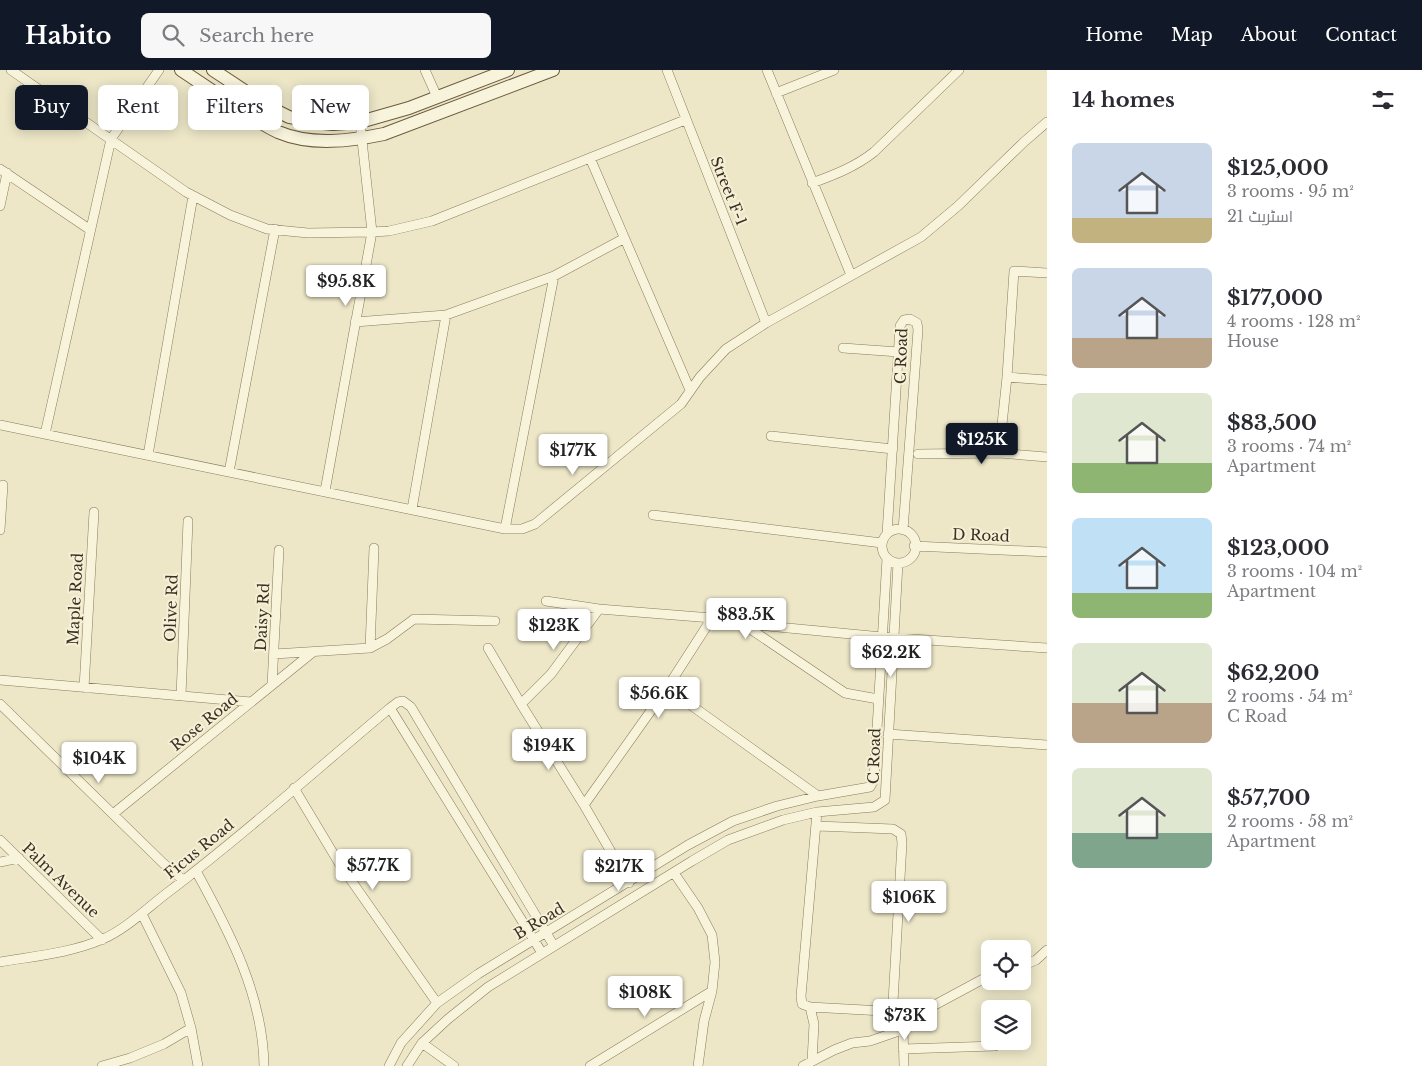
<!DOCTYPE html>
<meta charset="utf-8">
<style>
body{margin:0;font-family:"Libre Baskerville",Cairo,serif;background:#f7f7f7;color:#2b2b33;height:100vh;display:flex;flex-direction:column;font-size:19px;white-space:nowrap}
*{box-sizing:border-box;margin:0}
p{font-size:16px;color:#7c7c81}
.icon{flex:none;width:28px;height:28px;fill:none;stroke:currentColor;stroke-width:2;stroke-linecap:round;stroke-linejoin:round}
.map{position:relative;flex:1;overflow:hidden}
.panel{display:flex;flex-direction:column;background:#fff;width:375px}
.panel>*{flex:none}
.hud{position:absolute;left:15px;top:15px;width:475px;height:45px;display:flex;gap:10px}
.controls{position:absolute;left:981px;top:870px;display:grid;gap:10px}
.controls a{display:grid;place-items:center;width:50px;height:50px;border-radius:8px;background:#fff;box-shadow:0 2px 12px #0003;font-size:25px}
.price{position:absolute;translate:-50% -42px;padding:0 11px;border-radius:5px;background:#fff;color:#222;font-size:16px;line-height:32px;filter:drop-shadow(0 1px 2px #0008)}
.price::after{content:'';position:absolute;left:50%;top:30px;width:15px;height:11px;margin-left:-8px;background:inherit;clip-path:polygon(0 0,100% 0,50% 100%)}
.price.active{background:#111827;color:#fff}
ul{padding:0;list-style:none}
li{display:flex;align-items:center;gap:15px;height:125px;padding:0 25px}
li span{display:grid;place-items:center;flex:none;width:140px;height:100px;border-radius:8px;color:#555}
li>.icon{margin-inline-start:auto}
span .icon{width:60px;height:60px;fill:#fffc;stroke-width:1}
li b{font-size:21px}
h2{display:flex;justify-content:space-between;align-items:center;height:60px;padding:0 25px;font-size:21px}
.pill{padding:0 18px;border-radius:8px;background:#fff;box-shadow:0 2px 12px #0003;font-size:18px;line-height:45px}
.pill.active{background:#111827;color:#fff}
header{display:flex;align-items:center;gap:30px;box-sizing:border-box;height:70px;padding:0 25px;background:#111827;color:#fff}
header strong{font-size:24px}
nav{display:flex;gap:28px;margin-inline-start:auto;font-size:18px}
.search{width:350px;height:45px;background:#f7f7f7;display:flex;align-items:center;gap:12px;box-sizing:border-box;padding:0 18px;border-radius:8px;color:#7c7c81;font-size:19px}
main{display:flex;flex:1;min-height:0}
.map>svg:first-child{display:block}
</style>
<header>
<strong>Habito</strong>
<div class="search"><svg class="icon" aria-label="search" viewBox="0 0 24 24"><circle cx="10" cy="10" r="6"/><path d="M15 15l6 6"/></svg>Search here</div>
<nav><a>Home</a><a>Map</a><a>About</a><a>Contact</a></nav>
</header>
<main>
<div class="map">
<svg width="1047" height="996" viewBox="0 0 1047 996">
<rect width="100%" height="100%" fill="#ede7c8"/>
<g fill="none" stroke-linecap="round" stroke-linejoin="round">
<g stroke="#897a5d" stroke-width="10">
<path id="street" d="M 11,0 L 186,122 L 230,145 L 267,159 L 308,163 L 372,162 L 389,161 L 432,151 L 685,50
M 425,0 L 437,27
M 667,0 L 766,253
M 767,0 L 851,205
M 776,23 L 834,0
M 590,88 L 690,320
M 0,99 L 89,159
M 812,113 C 834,105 855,97 874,82 L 959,0
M 0,136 L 7,103
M 355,252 L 446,245 L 554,206 L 623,169
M 843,278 L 899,282
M 1007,307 L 1047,310
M 0,355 L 505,459 L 522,459 L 535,454 L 681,334 L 700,307 L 726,279 L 766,253 L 921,167 L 958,136 L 1024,72 L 1047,52
M 45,364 L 111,69 L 159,0
M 771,366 L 893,379
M 999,383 L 1007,307 L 1014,201 L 1047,203
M 918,384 L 999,383 L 1047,387
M 148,385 L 193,126
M 229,402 L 275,159
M 325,421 L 372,162 L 360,52
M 412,439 L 446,245
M 653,445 L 882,473
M 505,459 L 554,206
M882 476a17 17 0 1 1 34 0a17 17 0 1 1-34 0Z
M 0,460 L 3,415
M 887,464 L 900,256 L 904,250 L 910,249 L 917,253 L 918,260 L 903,460
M 914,476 L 1047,482
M 546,531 L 599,539 L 712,548 L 743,554 L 845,623 L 878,629
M 746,554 L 882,567 L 1047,578
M 370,578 L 387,569 L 414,549 L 495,551
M 488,578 L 521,634 L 584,735 L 629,813
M 274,584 L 370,578 L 374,478
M 0,610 L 251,632
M 272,615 L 279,480
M 84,618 L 94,442
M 667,618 L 818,726
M 181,626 L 188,451
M 0,634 L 163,793 L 183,810
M 521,634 L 551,604 L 599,539
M 390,638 L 542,883
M 888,664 L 1047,675
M 870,717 L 874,710 L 887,488
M 294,718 L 339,793 L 437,933
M 885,730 L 898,493
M 584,735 L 667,618 L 712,548
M 113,744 L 313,582
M 817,756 L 893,759 L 901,764 L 902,773 L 893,932 L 890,938 L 883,941 L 810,937 L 802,934 L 801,926 L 817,742
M 0,770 L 102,870
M 0,792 L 19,788
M 196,801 C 229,861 263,925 264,996
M 674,803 L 698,838 L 712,865 L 715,892 L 712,921 L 704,951 L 698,996
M 142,844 L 181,923 L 191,958 L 198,996
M 0,892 C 35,886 71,883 103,869 C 128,858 149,836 171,820 C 246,763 317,699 390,638 L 398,632 L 403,631 L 411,637 L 554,876
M 1022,896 L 1036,890 L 1047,880
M 810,937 L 814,954 L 812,991
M 903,958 L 904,996
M 422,973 L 454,996
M 903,979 L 995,976
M 102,996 L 130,988 L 164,974 L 191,958
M 389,996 L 401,973 L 437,933 L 478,904 L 688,775 L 733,751 L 777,736 L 818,726 L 870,717
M 407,996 L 422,973 L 448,949 L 488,917 L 692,791 L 728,770 L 783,750 L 817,742 L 874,737 L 885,730
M 590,996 L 712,921
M 803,996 L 834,980 L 852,973 L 870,971 L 896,962 L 931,937 L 983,909 L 990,906"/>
</g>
<g stroke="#6b5b40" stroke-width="14">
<path id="secondary" d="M 181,0 C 199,12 217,24 235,36 C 249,45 263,55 278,62 C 311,76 350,71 384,64 L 553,0
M 213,0 L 269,37 L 289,47 L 313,52 L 333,54 L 360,52 L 409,38 L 508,0"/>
</g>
<use href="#street" stroke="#f8f3db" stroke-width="9"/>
<use href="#secondary" stroke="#f8f3db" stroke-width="12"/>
</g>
<g text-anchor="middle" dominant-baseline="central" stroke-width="4" stroke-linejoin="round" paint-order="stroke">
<g font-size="15" fill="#3a3020" stroke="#f5f0d7">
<text transform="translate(729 121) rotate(68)">Street F-1</text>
<text transform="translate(901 286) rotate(-88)">C Road</text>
<text transform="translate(981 465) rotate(2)">D Road</text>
<text transform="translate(75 529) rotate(-87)">Maple Road</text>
<text transform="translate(171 538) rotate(-88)">Olive Rd</text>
<text transform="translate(262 547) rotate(-87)">Daisy Rd</text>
<text transform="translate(204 652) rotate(-39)">Rose Road</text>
<text transform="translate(874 686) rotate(-88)">C Road</text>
<text transform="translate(199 779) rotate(-39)">Ficus Road</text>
<text transform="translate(61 810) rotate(44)">Palm Avenue</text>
<text transform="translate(539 851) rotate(-31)">B Road</text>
</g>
</g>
</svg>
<div class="controls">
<a><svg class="icon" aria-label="locate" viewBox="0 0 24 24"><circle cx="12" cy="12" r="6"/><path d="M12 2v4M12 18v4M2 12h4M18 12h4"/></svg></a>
<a><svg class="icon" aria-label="layers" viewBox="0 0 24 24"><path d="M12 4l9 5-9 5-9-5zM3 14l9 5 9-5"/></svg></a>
</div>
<b class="price" style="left:346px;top:237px">$95.8K</b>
<b class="price active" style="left:982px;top:395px">$125K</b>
<b class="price" style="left:573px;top:406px">$177K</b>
<b class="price" style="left:746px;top:570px">$83.5K</b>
<b class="price" style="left:554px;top:581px">$123K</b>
<b class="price" style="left:891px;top:608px">$62.2K</b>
<b class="price" style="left:659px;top:649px">$56.6K</b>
<b class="price" style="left:549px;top:701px">$194K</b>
<b class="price" style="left:99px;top:714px">$104K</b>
<b class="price" style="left:373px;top:821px">$57.7K</b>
<b class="price" style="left:619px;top:822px">$217K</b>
<b class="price" style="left:909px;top:853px">$106K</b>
<b class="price" style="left:645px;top:948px">$108K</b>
<b class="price" style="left:905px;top:971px">$73K</b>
<div class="hud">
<a class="pill active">Buy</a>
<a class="pill">Rent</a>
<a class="pill">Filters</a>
<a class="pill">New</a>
</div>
</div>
<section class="panel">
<h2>14 homes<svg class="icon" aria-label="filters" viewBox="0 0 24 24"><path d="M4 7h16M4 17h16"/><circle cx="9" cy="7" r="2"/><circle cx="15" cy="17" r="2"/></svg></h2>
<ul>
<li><span style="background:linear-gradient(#c9d6e8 75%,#c2b280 0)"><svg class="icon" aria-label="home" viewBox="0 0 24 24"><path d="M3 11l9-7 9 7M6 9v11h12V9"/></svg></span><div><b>$125,000</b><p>3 rooms · 95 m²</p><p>اسٹریٹ 21</p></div></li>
<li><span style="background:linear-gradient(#c9d6e8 70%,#b9a48a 0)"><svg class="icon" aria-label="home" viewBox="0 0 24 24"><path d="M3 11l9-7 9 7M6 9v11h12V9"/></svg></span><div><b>$177,000</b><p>4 rooms · 128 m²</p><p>House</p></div></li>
<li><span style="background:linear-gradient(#dfe7d0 70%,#8fb573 0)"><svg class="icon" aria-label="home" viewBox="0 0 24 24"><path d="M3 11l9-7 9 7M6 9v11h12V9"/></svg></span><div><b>$83,500</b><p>3 rooms · 74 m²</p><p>Apartment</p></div></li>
<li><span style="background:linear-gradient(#bfe0f5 75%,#8fb573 0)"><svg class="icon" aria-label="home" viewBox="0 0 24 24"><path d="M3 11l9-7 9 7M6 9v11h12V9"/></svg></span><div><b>$123,000</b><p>3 rooms · 104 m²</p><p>Apartment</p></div></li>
<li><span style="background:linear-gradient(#dfe7d0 60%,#b9a48a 0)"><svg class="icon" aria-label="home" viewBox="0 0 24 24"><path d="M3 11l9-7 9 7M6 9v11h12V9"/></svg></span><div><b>$62,200</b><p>2 rooms · 54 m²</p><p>C Road</p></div></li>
<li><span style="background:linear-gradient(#dfe7d0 65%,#7fa58c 0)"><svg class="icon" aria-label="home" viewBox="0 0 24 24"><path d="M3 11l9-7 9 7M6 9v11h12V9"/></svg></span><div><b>$57,700</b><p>2 rooms · 58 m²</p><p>Apartment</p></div></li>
</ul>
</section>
</main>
